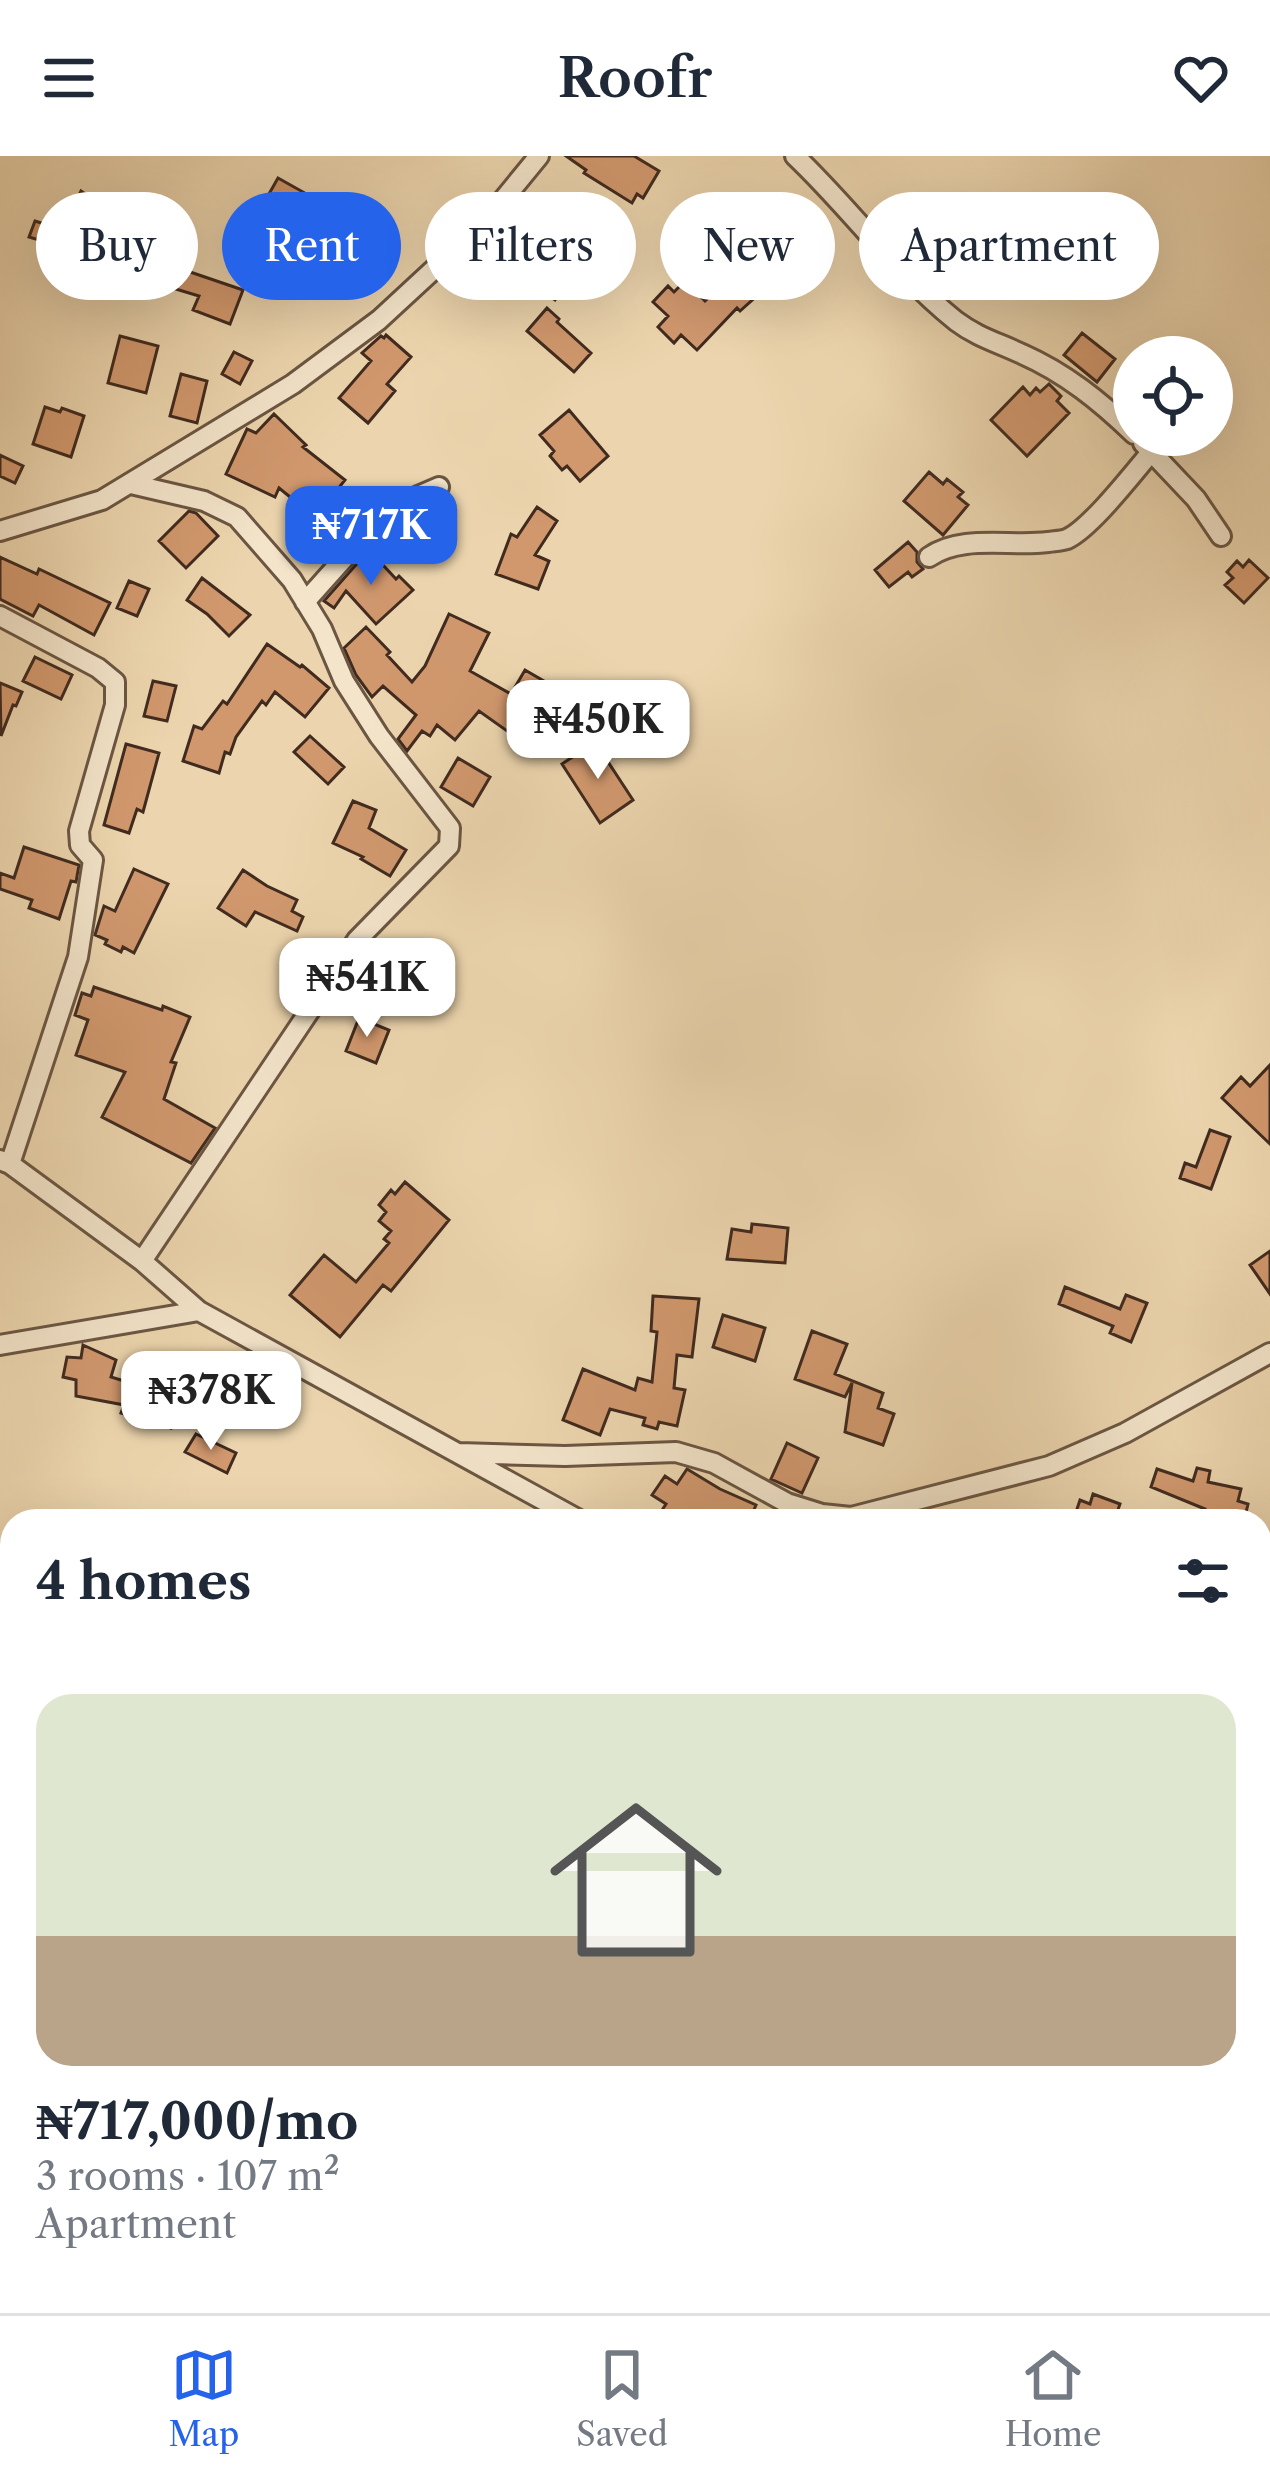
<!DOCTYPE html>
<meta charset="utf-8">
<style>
body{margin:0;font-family:"Libre Caslon Text",serif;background:#f2f2f3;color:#1f2937;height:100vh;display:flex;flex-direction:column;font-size:45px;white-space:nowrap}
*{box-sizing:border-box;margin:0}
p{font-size:39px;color:#747a83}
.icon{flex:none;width:66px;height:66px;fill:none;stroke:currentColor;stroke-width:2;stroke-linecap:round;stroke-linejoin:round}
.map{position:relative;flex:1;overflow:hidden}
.side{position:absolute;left:0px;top:1353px;width:1272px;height:804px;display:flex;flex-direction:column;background:#fff;border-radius:36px 36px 0 0;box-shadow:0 12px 48px #0002}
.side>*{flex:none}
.top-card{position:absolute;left:36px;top:36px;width:1200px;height:108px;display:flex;gap:24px}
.fabs{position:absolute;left:1113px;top:180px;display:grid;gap:24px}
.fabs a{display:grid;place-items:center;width:120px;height:120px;border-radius:50%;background:#fff;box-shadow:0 12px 48px #0002;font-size:60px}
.price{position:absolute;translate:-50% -102px;padding:0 27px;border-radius:24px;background:#fff;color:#222;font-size:39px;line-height:78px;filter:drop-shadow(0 3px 6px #0008)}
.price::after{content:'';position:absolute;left:50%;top:72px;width:36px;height:27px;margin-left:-18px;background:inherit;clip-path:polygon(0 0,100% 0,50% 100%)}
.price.active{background:#2563eb;color:#fff}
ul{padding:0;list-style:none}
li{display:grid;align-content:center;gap:24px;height:636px;padding:0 36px}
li+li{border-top:3px solid #e0e1e3}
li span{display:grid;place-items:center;height:372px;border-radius:36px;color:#555}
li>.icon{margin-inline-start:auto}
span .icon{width:216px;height:216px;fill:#fffc;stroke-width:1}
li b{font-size:51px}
h2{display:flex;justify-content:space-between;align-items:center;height:144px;padding:0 36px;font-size:51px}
.tag{padding:0 42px;border-radius:54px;background:#fff;box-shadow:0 12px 48px #0002;font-size:42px;line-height:108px}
.tag.active{background:#2563eb;color:#fff}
header{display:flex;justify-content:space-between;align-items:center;height:156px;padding:0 36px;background:#fff;font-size:54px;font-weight:600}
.menu{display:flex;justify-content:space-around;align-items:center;height:168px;border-top:3px solid #e0e1e3;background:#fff;font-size:33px;color:#747a83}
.menu a{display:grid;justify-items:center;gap:6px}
.menu .active{color:#2563eb}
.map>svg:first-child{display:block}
</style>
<header><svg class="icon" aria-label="menu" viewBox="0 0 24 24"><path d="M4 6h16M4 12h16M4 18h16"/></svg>Roofr<svg class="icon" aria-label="heart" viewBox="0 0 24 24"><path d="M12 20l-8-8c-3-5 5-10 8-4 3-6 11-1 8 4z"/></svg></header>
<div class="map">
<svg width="1270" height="2157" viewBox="0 0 1270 2157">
<rect width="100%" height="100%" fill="#ecd5ae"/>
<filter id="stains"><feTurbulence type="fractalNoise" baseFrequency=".00167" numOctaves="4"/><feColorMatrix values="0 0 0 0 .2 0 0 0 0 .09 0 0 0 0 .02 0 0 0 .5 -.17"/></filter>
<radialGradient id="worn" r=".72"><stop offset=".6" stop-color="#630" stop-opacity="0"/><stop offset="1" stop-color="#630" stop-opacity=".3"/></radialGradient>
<path fill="#d1986e" stroke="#402b1f" stroke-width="3" d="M 566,0 L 634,0 L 659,15 L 643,42 L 637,38 L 632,47 L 584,17 L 586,14 Z
M 278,22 L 319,45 L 311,61 L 269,38 Z
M 81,35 L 105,52 L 97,67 L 72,53 Z
M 35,65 L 60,73 L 55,89 L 29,81 Z
M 529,68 L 556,88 L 544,103 L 570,123 L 555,144 L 527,124 L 512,141 L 481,114 L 502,90 L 505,92 L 516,79 L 518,81 Z
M 760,96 L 780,119 L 740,155 L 737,152 L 697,194 L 681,179 L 674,187 L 658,171 L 668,160 L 653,146 L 668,130 L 674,136 L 682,128 L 691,136 L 693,133 L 705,145 Z
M 155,104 L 243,134 L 230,168 L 193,154 L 199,140 L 149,125 Z
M 547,152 L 559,163 L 557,166 L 591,197 L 574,216 L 527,175 Z
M 1082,177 L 1115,203 L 1097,226 L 1064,199 Z
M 386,179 L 411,201 L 387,228 L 395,235 L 368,267 L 339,242 L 371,205 L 362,197 L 381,180 L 384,182 Z
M 120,180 L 158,190 L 146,237 L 108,227 Z
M 234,196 L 252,205 L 240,228 L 222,218 Z
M 181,218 L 207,225 L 197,267 L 170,260 Z
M 1049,228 L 1061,240 L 1057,245 L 1069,257 L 1027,300 L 991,264 L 1023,231 L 1030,239 L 1036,232 L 1040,236 Z
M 45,251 L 60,256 L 62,252 L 84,260 L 71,301 L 33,288 Z
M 569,254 L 608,300 L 580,325 L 567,310 L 562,314 L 550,300 L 554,295 L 540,279 Z
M 274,258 L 306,289 L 303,291 L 345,324 L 321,354 L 341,371 L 321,395 L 293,370 L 306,354 L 279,332 L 275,341 L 226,318 L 247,273 L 256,277 Z
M 0,299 L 23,310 L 15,327 L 0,320 Z
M 929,316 L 943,328 L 947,323 L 963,336 L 958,341 L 968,349 L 943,379 L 904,345 Z
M 537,351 L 557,365 L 535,399 L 549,405 L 538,433 L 496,418 L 511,378 L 517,381 Z
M 189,355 L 196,357 L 218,380 L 186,412 L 159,385 Z
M 908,386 L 917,396 L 917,406 L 923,413 L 912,421 L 908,416 L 889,431 L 875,414 Z
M 369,394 L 396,423 L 399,420 L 413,434 L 376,468 L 346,435 L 334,452 L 324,445 Z
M 0,401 L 37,418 L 39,413 L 110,447 L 94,479 L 39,449 L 33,460 L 0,443 Z
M 1249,404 L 1268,422 L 1244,447 L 1225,429 L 1233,422 L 1227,416 L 1237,405 L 1243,411 Z
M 202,422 L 250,459 L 229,480 L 207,458 L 187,444 Z
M 129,425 L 149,433 L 137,460 L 117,452 Z
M 449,458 L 489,477 L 470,515 L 511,538 L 525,514 L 556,532 L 543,553 L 532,547 L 510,577 L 479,555 L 455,584 L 437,569 L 430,580 L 422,575 L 407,595 L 398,583 L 416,559 L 383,530 L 372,541 L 356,519 L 344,492 L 366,471 L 390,496 L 387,499 L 412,526 L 425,510 Z
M 267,488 L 300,511 L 302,509 L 329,532 L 305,561 L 275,536 L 266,549 L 262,545 L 236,581 L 230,598 L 225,596 L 219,617 L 183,605 L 194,570 L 202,573 L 223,545 L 227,548 Z
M 35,501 L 72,519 L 61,543 L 23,525 Z
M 153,525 L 176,530 L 167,565 L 144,560 Z
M 0,527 L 22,536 L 16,550 L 13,549 L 1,580 Z
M 310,580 L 344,611 L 328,628 L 294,596 Z
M 595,586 L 633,644 L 600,667 L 562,608 Z
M 126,588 L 159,597 L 143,656 L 137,653 L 129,677 L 104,669 Z
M 458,602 L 490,621 L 473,650 L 441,631 Z
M 353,645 L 376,654 L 369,672 L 406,694 L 390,720 L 361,703 L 363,701 L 333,687 Z
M 24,691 L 79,709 L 76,726 L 71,725 L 59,763 L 29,752 L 32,744 L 0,733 L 0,717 L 14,722 Z
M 134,713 L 168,728 L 134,797 L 123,791 L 121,796 L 105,788 L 107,784 L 95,779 L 104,750 L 115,755 Z
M 243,714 L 267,730 L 297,744 L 292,755 L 303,761 L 297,775 L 255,756 L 246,770 L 218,752 Z
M 94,831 L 162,854 L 163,850 L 190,861 L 171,906 L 176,907 L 164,943 L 215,972 L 191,1007 L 102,961 L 125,916 L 76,899 L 88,864 L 75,859 L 82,837 L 91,840 Z
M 359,862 L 389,874 L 376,907 L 346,895 Z
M 1270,909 L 1270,988 L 1222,942 L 1241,921 L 1250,930 Z
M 1210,974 L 1230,981 L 1211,1033 L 1180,1022 L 1185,1007 L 1196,1011 Z
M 405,1026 L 449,1064 L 391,1135 L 383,1129 L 340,1181 L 290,1139 L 324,1099 L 356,1126 L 389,1087 L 384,1083 L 391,1075 L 379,1065 L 386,1056 L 379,1049 L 391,1034 L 395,1038 Z
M 752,1068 L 788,1072 L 785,1107 L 727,1103 L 732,1073 L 751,1076 Z
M 1270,1095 L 1270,1138 L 1250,1109 Z
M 1065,1131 L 1120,1153 L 1126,1139 L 1147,1147 L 1131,1186 L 1110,1177 L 1113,1170 L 1059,1148 Z
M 653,1140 L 699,1143 L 692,1201 L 677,1199 L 674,1232 L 685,1234 L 677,1270 L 659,1266 L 657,1273 L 643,1269 L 645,1262 L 610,1253 L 600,1279 L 563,1264 L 583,1213 L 635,1234 L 638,1222 L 652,1226 L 657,1176 L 651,1175 Z
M 723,1159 L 765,1172 L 755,1205 L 713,1191 Z
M 812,1175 L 847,1188 L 835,1218 L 883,1237 L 878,1252 L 894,1258 L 883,1289 L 845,1276 L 852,1227 L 845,1241 L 795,1223 Z
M 83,1189 L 116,1204 L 111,1221 L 157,1235 L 155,1244 L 177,1250 L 171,1272 L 121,1257 L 124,1249 L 76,1240 L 76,1224 L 63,1221 L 67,1201 L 81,1202 Z
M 196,1278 L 236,1297 L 227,1317 L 185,1296 Z
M 787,1287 L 818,1302 L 802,1337 L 771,1323 Z
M 1197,1312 L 1210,1315 L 1208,1326 L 1241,1333 L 1238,1345 L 1248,1348 L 1244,1365 L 1202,1365 L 1205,1353 L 1151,1331 L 1157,1313 L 1193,1325 Z
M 687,1313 L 720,1333 L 756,1349 L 749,1365 L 655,1365 L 666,1348 L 652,1339 L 665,1320 L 677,1328 Z
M 1093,1338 L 1120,1348 L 1114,1365 L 1073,1365 L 1080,1344 L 1090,1348 Z"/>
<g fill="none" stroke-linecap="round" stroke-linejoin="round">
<g stroke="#6b5643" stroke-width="24">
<path id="minor" d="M 795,0 C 851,53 896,117 956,165 C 977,181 999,187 1022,198 C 1065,217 1100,245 1134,278
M 1143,287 L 1196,343 L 1221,380
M 131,328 L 204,345 L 237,361 L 292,424 L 322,473 L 344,525 L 379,580 L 450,672 L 449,690 L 357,784 L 142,1105
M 0,375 L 102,344 L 293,228 L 379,164 L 484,67 L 539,0
M 929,401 C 962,378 1010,391 1048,386 C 1055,385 1061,385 1067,383 C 1091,372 1134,316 1152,295
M 305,446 L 388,353 L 439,331
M 0,460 L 98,512 L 115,526 L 115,549 L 79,675 L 80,689 L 93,704 L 78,801 L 10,1008
M 0,1004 L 10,1008 L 142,1105 L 199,1155 L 581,1365
M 0,1189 L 199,1155
M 459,1297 L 565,1300 L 676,1296 L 714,1307 L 787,1347 L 822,1358 L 851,1361 L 1049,1310 L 1125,1277 L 1270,1197
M 1260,1608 L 1270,1545
M 1260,1933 L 1270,1936
M 0,1943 L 12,1950
M 243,2157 L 247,2145"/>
</g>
<use href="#minor" stroke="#f3e4ca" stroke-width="18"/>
</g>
<rect width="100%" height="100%" filter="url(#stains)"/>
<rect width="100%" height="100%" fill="url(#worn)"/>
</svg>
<div class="fabs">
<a><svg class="icon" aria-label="locate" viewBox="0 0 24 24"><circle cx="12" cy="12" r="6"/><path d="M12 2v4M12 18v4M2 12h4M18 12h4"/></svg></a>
</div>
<b class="price active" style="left:371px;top:432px">₦717K</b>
<b class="price" style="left:598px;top:626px">₦450K</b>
<b class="price" style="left:367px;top:884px">₦541K</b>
<b class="price" style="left:211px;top:1297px">₦378K</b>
<div class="top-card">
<a class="tag">Buy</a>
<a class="tag active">Rent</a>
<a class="tag">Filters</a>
<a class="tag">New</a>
<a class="tag">Apartment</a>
</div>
<section class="side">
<h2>4 homes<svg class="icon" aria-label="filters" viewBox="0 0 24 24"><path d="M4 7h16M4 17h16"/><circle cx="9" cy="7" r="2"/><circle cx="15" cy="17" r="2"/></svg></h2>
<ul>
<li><span style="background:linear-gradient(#dfe7d0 65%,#b9a48a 0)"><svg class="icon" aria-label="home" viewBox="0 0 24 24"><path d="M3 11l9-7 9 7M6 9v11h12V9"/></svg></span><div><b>₦717,000/mo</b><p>3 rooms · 107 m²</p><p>Apartment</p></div></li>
</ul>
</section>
</div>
<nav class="menu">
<a class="active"><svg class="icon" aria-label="map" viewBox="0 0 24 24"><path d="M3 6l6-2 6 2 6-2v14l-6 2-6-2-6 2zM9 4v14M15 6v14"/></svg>Map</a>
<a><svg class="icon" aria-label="saved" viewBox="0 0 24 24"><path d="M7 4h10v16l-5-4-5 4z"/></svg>Saved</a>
<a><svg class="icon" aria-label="home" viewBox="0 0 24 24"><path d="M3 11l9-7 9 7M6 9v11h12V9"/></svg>Home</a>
</nav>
